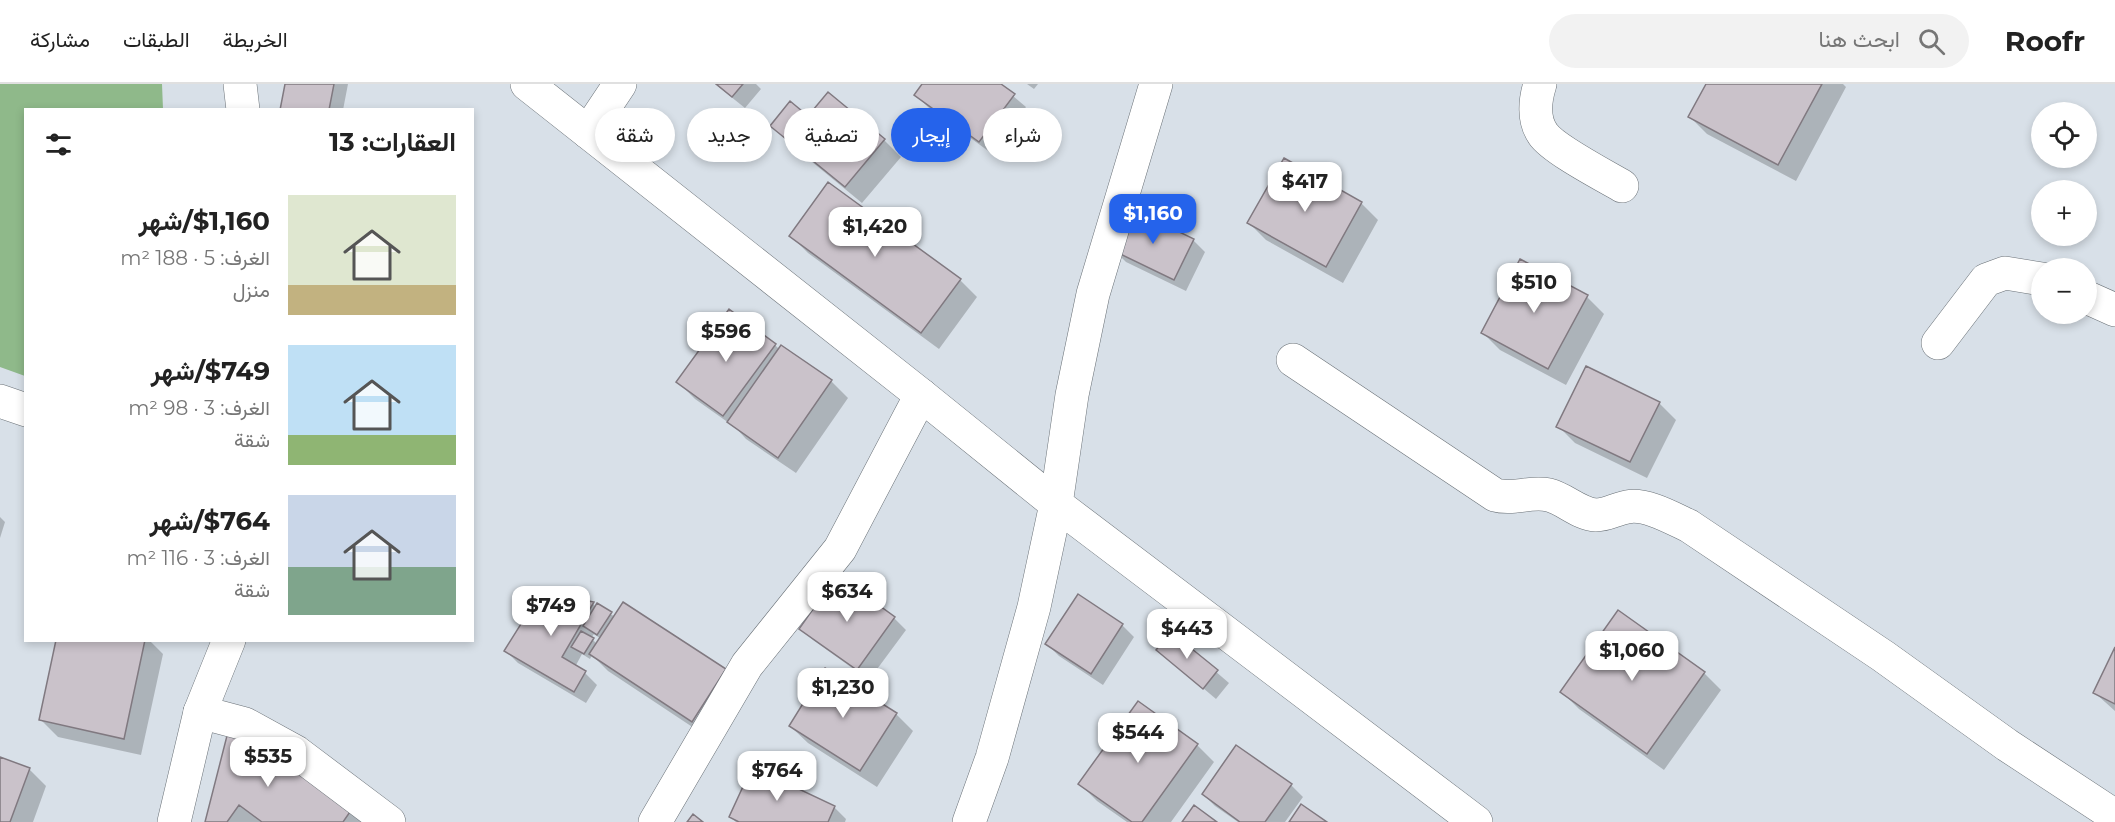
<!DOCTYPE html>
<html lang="ar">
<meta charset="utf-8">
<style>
body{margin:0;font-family:Montserrat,Vazirmatn,sans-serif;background:#f2f2f2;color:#222;direction:rtl;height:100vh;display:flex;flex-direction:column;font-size:22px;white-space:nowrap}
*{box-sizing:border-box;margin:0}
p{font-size:20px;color:#767676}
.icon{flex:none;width:33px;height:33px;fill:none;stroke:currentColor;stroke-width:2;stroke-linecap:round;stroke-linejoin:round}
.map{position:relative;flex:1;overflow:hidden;direction:ltr}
.details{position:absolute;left:24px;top:24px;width:450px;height:534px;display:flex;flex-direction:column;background:#fff;border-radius:0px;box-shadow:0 3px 9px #0003;direction:rtl}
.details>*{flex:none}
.top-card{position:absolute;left:492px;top:24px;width:570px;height:54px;direction:rtl;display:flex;gap:12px}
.buttons{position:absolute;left:2031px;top:18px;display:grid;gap:12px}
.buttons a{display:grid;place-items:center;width:66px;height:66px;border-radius:50%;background:#fff;box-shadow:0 3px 9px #0003;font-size:30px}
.price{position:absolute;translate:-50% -51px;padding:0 14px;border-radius:12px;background:#fff;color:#222;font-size:20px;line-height:39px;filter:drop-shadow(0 2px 3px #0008)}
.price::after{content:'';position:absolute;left:50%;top:36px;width:18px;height:14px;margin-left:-9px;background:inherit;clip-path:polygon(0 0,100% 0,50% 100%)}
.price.current{background:#2563eb;color:#fff}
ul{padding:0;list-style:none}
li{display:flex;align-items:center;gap:18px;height:150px;padding:0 18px}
li span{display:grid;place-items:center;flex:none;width:168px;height:120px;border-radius:0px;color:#555}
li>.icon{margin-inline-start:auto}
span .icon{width:72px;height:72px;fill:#fffc;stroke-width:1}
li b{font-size:26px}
h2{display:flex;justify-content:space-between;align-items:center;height:72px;padding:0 18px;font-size:26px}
.tag{padding:0 21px;border-radius:27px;background:#fff;box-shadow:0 3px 9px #0003;font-size:21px;line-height:54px}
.tag.current{background:#2563eb;color:#fff}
header{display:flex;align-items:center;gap:36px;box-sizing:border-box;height:84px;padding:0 30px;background:#fff;border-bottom:2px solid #e0e0e0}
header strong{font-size:28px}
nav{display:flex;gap:33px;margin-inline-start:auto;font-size:21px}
.search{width:420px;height:54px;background:#f2f2f2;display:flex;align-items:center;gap:15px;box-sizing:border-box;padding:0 21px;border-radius:33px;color:#767676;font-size:22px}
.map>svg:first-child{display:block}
</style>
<header>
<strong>Roofr</strong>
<div class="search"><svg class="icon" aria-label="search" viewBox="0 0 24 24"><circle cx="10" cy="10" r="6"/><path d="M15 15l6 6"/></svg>ابحث هنا</div>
<nav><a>الخريطة</a><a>الطبقات</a><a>مشاركة</a></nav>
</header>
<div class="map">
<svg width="2115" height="738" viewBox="0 0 2115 738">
<rect width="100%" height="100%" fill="#d8e0e8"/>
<path fill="#8fb98a" d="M 0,0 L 162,0 L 163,25 L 26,26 L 25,292 L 0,283 Z"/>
<path fill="#0003" fill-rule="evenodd" d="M 287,0 L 348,0 L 343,26 L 282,26 Z
M 715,0 L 756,0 L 761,5 L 745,24 Z
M 924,0 L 999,0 L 1026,23 L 991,69 L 928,23 L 916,11 Z
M 1027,0 L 1038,0 L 1034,5 Z
M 1707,0 L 1843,0 L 1846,3 L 1796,97 L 1707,50 L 1690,33 Z
M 808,34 L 884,56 L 901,73 L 862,119 L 789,59 L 772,42 Z
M 1361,119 L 1378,136 L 1343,199 L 1266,156 L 1249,139 Z
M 791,152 L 960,196 L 977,213 L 939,265 L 808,169 Z
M 1193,156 L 1205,168 L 1186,207 L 1126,178 L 1114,166 Z
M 1587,213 L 1604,230 L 1566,301 L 1500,266 L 1483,249 Z
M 775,261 L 780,266 L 782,263 L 831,297 L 848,314 L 796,389 L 746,355 L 736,344 L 695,315 L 678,298 Z
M 1659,319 L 1676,336 L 1647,394 L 1575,359 L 1558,342 Z
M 0,433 L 5,438 L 0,454 Z
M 542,510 L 593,520 L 596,523 L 597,521 L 615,533 L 742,604 L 709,654 L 608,587 L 592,571 L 590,575 L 582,570 L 575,583 L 585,589 L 597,601 L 586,619 L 518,579 L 506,567 ZM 594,550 L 601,555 L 597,560 L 591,554 Z
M 894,534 L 906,546 L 869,596 L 813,556 L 801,544 Z
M 1122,541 L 1134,553 L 1103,601 L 1059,572 L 1047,560 Z
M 1172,550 L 1229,599 L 1216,615 L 1158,566 Z
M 58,556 L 149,556 L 163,570 L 141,671 L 58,653 L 41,636 Z
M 2115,566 L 2115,627 L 2095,609 Z
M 1704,589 L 1721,606 L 1664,686 L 1579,625 L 1562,608 Z
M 896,630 L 913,647 L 877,703 L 808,659 L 790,642 Z
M 231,643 L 364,738 L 207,738 Z
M 1197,661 L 1214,678 L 1171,738 L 1127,738 L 1097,717 L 1080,700 Z
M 0,675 L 29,685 L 46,702 L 33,738 L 0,738 Z
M 1291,701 L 1303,713 L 1285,738 L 1238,738 L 1215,722 L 1203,710 Z
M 834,723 L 846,735 L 845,738 L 736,738 L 730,733 Z"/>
<path fill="#cac2ca" stroke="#807980" stroke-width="1.5" d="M 285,0 L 334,0 L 329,26 L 280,26 Z
M 716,0 L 743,0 L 732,13 Z
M 922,0 L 1001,0 L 1015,10 L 979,58 L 914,11 Z
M 1706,0 L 1822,0 L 1778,81 L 1688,33 Z
M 828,8 L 885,55 L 845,103 L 770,42 L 790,17 L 808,32 Z
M 1284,74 L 1362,118 L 1326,183 L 1247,139 Z
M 828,98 L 961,195 L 921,249 L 789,152 Z
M 1132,125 L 1194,155 L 1174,196 L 1112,166 Z
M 1520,175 L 1588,211 L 1548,285 L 1481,249 Z
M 729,225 L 776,260 L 723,332 L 676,298 Z
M 781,261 L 832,296 L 778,374 L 727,338 Z
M 1586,282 L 1660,318 L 1630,378 L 1556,343 Z
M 837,491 L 895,533 L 857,586 L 799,545 Z
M 541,508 L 594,518 L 562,573 L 586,587 L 574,608 L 504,567 Z
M 1078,510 L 1123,540 L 1091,590 L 1045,560 Z
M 623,518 L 726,585 L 692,638 L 589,570 Z
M 597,519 L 612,528 L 597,551 L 583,542 Z
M 1618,526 L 1705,588 L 1647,670 L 1560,608 Z
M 581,547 L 594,554 L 584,570 L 571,563 Z
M 1171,548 L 1218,586 L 1203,605 L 1156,566 Z
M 56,556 L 145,556 L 124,655 L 39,636 Z
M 2115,563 L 2115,620 L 2093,609 Z
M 825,584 L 897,629 L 860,687 L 789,642 Z
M 1138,617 L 1198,660 L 1142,738 L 1132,738 L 1078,700 Z
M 230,640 L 352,725 L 343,738 L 262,738 L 239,721 L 227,738 L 205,738 Z
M 1236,661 L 1292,700 L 1265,738 L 1240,738 L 1202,710 Z
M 0,673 L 30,684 L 10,738 L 0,738 Z
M 752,683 L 835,722 L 828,738 L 739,738 L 729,733 Z
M 1301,720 L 1327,738 L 1289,738 Z
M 1194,721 L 1217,738 L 1182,738 Z
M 693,730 L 703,738 L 687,738 Z"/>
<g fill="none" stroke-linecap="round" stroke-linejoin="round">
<g stroke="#6a7177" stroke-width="34">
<path id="minor" d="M 1540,0 C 1535,16 1533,36 1543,50 C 1553,65 1605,92 1622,102
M 588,48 L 620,0
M 2086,213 L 2115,226
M 1938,259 L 1986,196 L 2005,189 L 2042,195
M 1293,276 L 1495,411 C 1513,416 1530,407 1549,411 C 1565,415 1579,430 1596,431 C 1607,431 1616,425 1627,423 C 1646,419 1672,434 1689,442 L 1883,572 L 2007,661 L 2115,732
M 0,317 L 26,326
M 200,628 L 245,640 L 296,668 L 389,738
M 655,738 L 747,581 L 840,465 L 921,311"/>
</g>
<g stroke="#6a7177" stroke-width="34">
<path id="tertiary" d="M 240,0 L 243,26
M 527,0 L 921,311 L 1056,420 L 1476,738
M 174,738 L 200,628 L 229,556
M 969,738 L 992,674 L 1034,523 L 1056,420 L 1072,311 L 1093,210 L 1156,0"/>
</g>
<use href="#minor" stroke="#fff" stroke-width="33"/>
<use href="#tertiary" stroke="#fff" stroke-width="33"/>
</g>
</svg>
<div class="buttons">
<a><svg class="icon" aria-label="locate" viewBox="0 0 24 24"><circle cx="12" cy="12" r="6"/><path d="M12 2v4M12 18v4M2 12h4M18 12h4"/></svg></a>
<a>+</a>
<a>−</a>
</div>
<b class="price" style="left:1305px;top:129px">$417</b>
<b class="price current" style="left:1153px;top:161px">$1,160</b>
<b class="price" style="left:875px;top:174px">$1,420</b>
<b class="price" style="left:1534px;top:230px">$510</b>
<b class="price" style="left:726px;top:279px">$596</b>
<b class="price" style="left:847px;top:539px">$634</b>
<b class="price" style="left:551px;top:553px">$749</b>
<b class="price" style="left:1187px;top:576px">$443</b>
<b class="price" style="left:1632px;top:598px">$1,060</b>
<b class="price" style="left:843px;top:635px">$1,230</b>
<b class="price" style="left:1138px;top:680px">$544</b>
<b class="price" style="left:268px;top:704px">$535</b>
<b class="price" style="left:777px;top:718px">$764</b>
<div class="top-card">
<a class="tag">شراء</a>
<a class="tag current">إيجار</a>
<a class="tag">تصفية</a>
<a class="tag">جديد</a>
<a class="tag">شقة</a>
</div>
<section class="details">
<h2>العقارات: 13<svg class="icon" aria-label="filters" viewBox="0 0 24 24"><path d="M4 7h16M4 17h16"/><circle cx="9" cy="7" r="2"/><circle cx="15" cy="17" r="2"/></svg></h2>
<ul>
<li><span style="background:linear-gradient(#dfe7d0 75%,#c2b280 0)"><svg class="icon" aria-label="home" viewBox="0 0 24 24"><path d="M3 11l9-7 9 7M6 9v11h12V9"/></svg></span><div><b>$1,160/شهر</b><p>الغرف: 5 · 188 m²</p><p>منزل</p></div></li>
<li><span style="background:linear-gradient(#bfe0f5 75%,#8fb573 0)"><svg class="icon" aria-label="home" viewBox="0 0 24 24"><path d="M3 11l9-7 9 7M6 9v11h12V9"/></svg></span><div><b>$749/شهر</b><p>الغرف: 3 · 98 m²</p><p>شقة</p></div></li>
<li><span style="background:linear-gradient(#c9d6e8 60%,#7fa58c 0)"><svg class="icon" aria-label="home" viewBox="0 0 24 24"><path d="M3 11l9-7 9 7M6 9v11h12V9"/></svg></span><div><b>$764/شهر</b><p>الغرف: 3 · 116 m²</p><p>شقة</p></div></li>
</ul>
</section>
</div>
